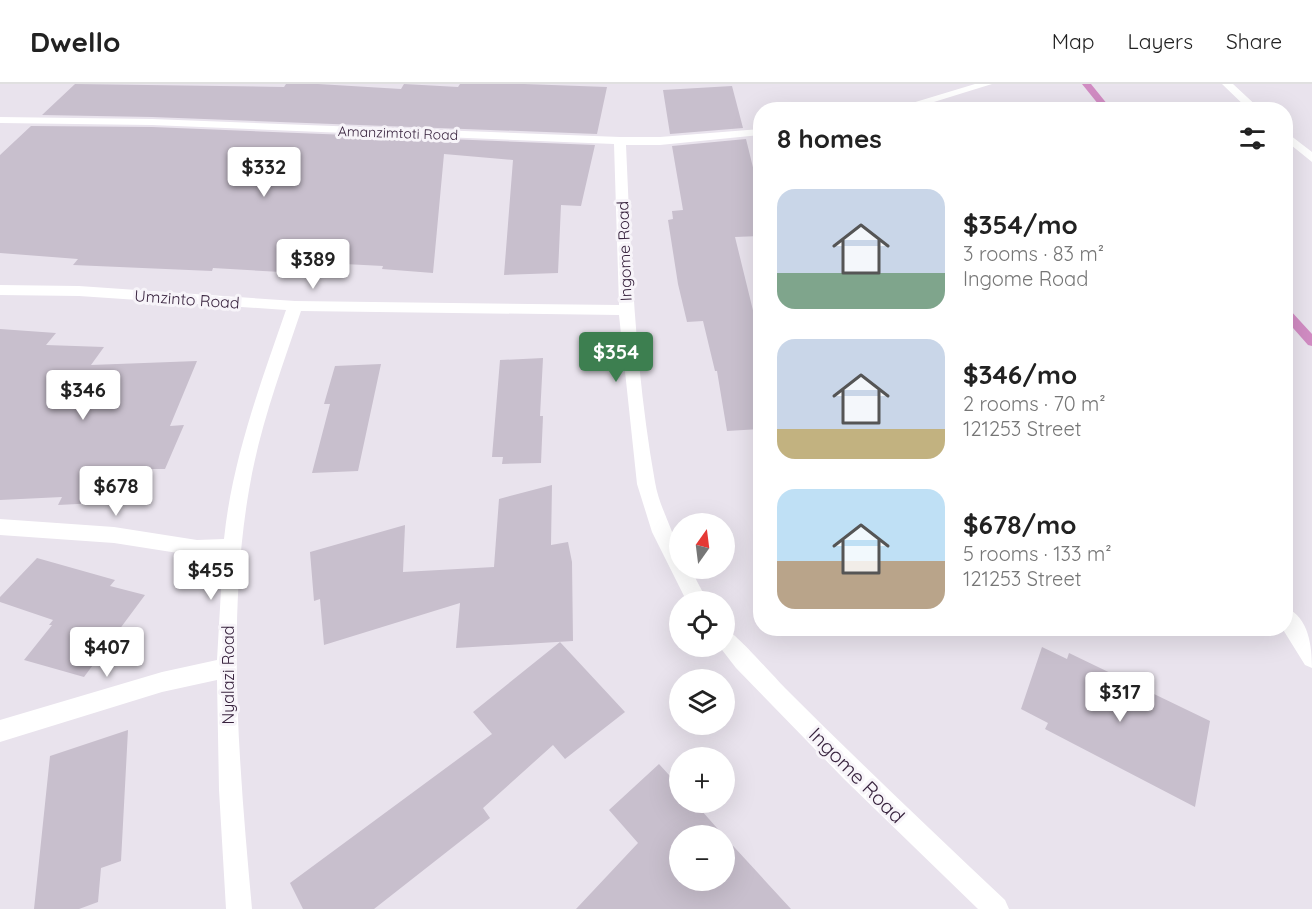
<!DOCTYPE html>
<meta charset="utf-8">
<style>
body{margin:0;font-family:Quicksand,sans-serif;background:#f2f2f2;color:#222;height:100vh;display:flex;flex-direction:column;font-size:22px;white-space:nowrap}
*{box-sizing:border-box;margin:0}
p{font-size:20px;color:#767676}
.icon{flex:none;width:33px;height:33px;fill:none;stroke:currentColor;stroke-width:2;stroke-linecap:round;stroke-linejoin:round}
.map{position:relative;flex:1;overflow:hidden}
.sheet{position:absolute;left:753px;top:18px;width:540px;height:534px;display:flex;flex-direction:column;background:#fff;border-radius:24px;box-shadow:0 6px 24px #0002}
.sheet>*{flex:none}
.needle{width:39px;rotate:14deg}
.controls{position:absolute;left:669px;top:429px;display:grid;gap:12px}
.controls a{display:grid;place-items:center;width:66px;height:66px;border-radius:50%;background:#fff;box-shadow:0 6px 24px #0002;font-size:30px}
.price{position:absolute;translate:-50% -51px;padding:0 14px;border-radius:6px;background:#fff;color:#222;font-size:20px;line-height:39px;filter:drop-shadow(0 2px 3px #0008)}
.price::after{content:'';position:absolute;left:50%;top:36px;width:18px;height:14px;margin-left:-9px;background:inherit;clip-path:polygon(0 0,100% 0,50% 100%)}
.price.selected{background:#3d7f50;color:#fff}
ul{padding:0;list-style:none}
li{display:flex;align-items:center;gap:18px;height:150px;padding:0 24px}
li span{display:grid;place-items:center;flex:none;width:168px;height:120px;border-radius:18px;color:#555}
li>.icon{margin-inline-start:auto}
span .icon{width:72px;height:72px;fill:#fffc;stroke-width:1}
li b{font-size:26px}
h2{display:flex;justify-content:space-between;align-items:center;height:72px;padding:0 24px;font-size:26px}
header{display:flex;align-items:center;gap:36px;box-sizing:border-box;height:84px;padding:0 30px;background:#fff;border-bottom:2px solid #e0e0e0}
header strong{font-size:28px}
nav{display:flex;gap:33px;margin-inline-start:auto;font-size:21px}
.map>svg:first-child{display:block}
</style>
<header>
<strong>Dwello</strong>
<nav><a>Map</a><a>Layers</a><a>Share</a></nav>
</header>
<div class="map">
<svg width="1312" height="825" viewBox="0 0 1312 825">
<rect width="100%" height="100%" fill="#e9e3ed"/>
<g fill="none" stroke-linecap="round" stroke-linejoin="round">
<path fill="#d18cc3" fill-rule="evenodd" d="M 1082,0 L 1091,0 L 1112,26 L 1103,26 Z
M 1286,225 L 1290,226 L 1312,250 L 1312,262 L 1308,261 L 1286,236 Z"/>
</g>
<path fill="#c8bfcd" d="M 75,0 L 284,3 L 286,0 L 318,0 L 401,5 L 404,0 L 458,3 L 460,0 L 524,0 L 607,3 L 597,50 L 152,33 L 42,31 Z
M 732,2 L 743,44 L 670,50 L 663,6 Z
M 31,42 L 152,43 L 595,61 L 581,122 L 561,121 L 558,189 L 504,191 L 513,76 L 444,70 L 433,189 L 382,185 L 383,182 L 287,177 L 281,188 L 213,184 L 212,187 L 73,181 L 78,175 L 0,169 L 0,71 Z
M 746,55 L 760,112 L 760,152 L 735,153 L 760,255 L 760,345 L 727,347 L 717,287 L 715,287 L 703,237 L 687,238 L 678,200 L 668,136 L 673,135 L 672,127 L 683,126 L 672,62 Z
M 0,245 L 56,249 L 46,261 L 104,263 L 91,281 L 197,277 L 170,342 L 184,341 L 165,385 L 151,385 L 137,417 L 58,421 L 62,413 L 0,416 Z
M 543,274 L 540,332 L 543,332 L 541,379 L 502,380 L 503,373 L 492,373 L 500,276 Z
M 381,280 L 358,387 L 312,389 L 330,320 L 324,320 L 335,282 Z
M 552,401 L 551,461 L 568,458 L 572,478 L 573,557 L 456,564 L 460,519 L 324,561 L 320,515 L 314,517 L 310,468 L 405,441 L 403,488 L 494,483 L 499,415 Z
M 37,474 L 115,496 L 110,502 L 145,511 L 84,593 L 24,576 L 52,541 L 49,541 L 53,536 L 0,518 L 0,513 Z
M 560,558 L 625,628 L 565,675 L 553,661 L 483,724 L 490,734 L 374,825 L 303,825 L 290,799 L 492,650 L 473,628 Z
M 1042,563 L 1067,575 L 1069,569 L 1210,637 L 1195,723 L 1045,645 L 1048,639 L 1021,625 Z
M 128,646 L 121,777 L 101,784 L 98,818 L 79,825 L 34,825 L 50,672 Z
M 659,680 L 680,703 L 680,718 L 694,718 L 724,752 L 680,752 L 680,796 L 724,796 L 724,752 L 791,825 L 576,825 L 638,759 L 609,726 Z"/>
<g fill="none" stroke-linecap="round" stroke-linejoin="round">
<path fill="#fff" fill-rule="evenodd" d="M 975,0 L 992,0 L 908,26 L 889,26 Z
M 1222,0 L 1233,0 L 1261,26 L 1249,26 Z
M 0,33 L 152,35 L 620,53 L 660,53 L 760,45 L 760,51 L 660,61 L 626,61 C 631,173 635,286 655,398 C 660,429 680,453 680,484 L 690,484 L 708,518 L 687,518 L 652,448 L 637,400 L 619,231 L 301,227 C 281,286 259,345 249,406 C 226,540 240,691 252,825 L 226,825 L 219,706 L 217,596 L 162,608 L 0,658 L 0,636 L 162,588 L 217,576 L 223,471 L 197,472 L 114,459 L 0,451 L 0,435 L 114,443 L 197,456 L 224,455 C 232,376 260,301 286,226 L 79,212 L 0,211 L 0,201 L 79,202 L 295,217 L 619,221 L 614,60 L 152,41 L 0,39 Z
M 1286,48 L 1312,68 L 1312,78 L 1286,57 Z
M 1286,524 C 1309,533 1312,563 1312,584 L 1305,581 L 1282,544 L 1286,544 Z
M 724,544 C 734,547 774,593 785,604 C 857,676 931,746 1005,816 L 1009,825 L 978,825 L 844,695 L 736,584 L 719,562 L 724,562 Z"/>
</g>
<g text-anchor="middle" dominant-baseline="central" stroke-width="6" stroke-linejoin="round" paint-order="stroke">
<g font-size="14" fill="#38233e" stroke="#f7f4f9">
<text transform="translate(398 49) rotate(2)">Amanzimtoti Road</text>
</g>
<g font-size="16" fill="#38233e" stroke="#f7f4f9">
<text transform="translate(624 167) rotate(-92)">Ingome Road</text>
<text transform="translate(187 215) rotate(4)">Umzinto Road</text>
<text transform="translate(228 591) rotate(-90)">Nyalazi Road</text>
</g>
<g font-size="20" fill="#38233e" stroke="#f7f4f9">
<text transform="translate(857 691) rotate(45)">Ingome Road</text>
</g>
</g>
</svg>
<div class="controls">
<a><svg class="needle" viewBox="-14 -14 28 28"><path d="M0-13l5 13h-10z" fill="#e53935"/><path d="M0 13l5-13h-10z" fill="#767676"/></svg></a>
<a><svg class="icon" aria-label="locate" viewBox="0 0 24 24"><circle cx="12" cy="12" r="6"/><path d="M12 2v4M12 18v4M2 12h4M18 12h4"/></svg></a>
<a><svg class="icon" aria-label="layers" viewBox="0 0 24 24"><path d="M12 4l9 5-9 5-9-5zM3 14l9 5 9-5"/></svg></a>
<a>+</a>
<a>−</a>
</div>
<b class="price" style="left:264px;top:114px">$332</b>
<b class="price" style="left:313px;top:206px">$389</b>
<b class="price selected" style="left:616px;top:299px">$354</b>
<b class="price" style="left:83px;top:337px">$346</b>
<b class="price" style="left:116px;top:433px">$678</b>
<b class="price" style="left:211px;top:517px">$455</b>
<b class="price" style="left:107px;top:594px">$407</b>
<b class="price" style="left:1120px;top:639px">$317</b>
<section class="sheet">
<h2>8 homes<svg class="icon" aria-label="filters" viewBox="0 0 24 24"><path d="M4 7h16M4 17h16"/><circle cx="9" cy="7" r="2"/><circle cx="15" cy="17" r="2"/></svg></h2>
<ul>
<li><span style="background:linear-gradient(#c9d6e8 70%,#7fa58c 0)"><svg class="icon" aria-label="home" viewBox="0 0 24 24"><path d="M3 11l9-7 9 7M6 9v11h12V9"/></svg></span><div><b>$354/mo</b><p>3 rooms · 83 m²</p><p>Ingome Road</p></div></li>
<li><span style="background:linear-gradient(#c9d6e8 75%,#c2b280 0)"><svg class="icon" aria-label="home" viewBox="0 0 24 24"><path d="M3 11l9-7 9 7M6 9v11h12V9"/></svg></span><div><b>$346/mo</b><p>2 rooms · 70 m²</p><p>121253 Street</p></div></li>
<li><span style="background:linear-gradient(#bfe0f5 60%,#b9a48a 0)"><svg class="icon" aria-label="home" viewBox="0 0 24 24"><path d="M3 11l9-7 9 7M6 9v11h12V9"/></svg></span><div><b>$678/mo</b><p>5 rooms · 133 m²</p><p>121253 Street</p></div></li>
</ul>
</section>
</div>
